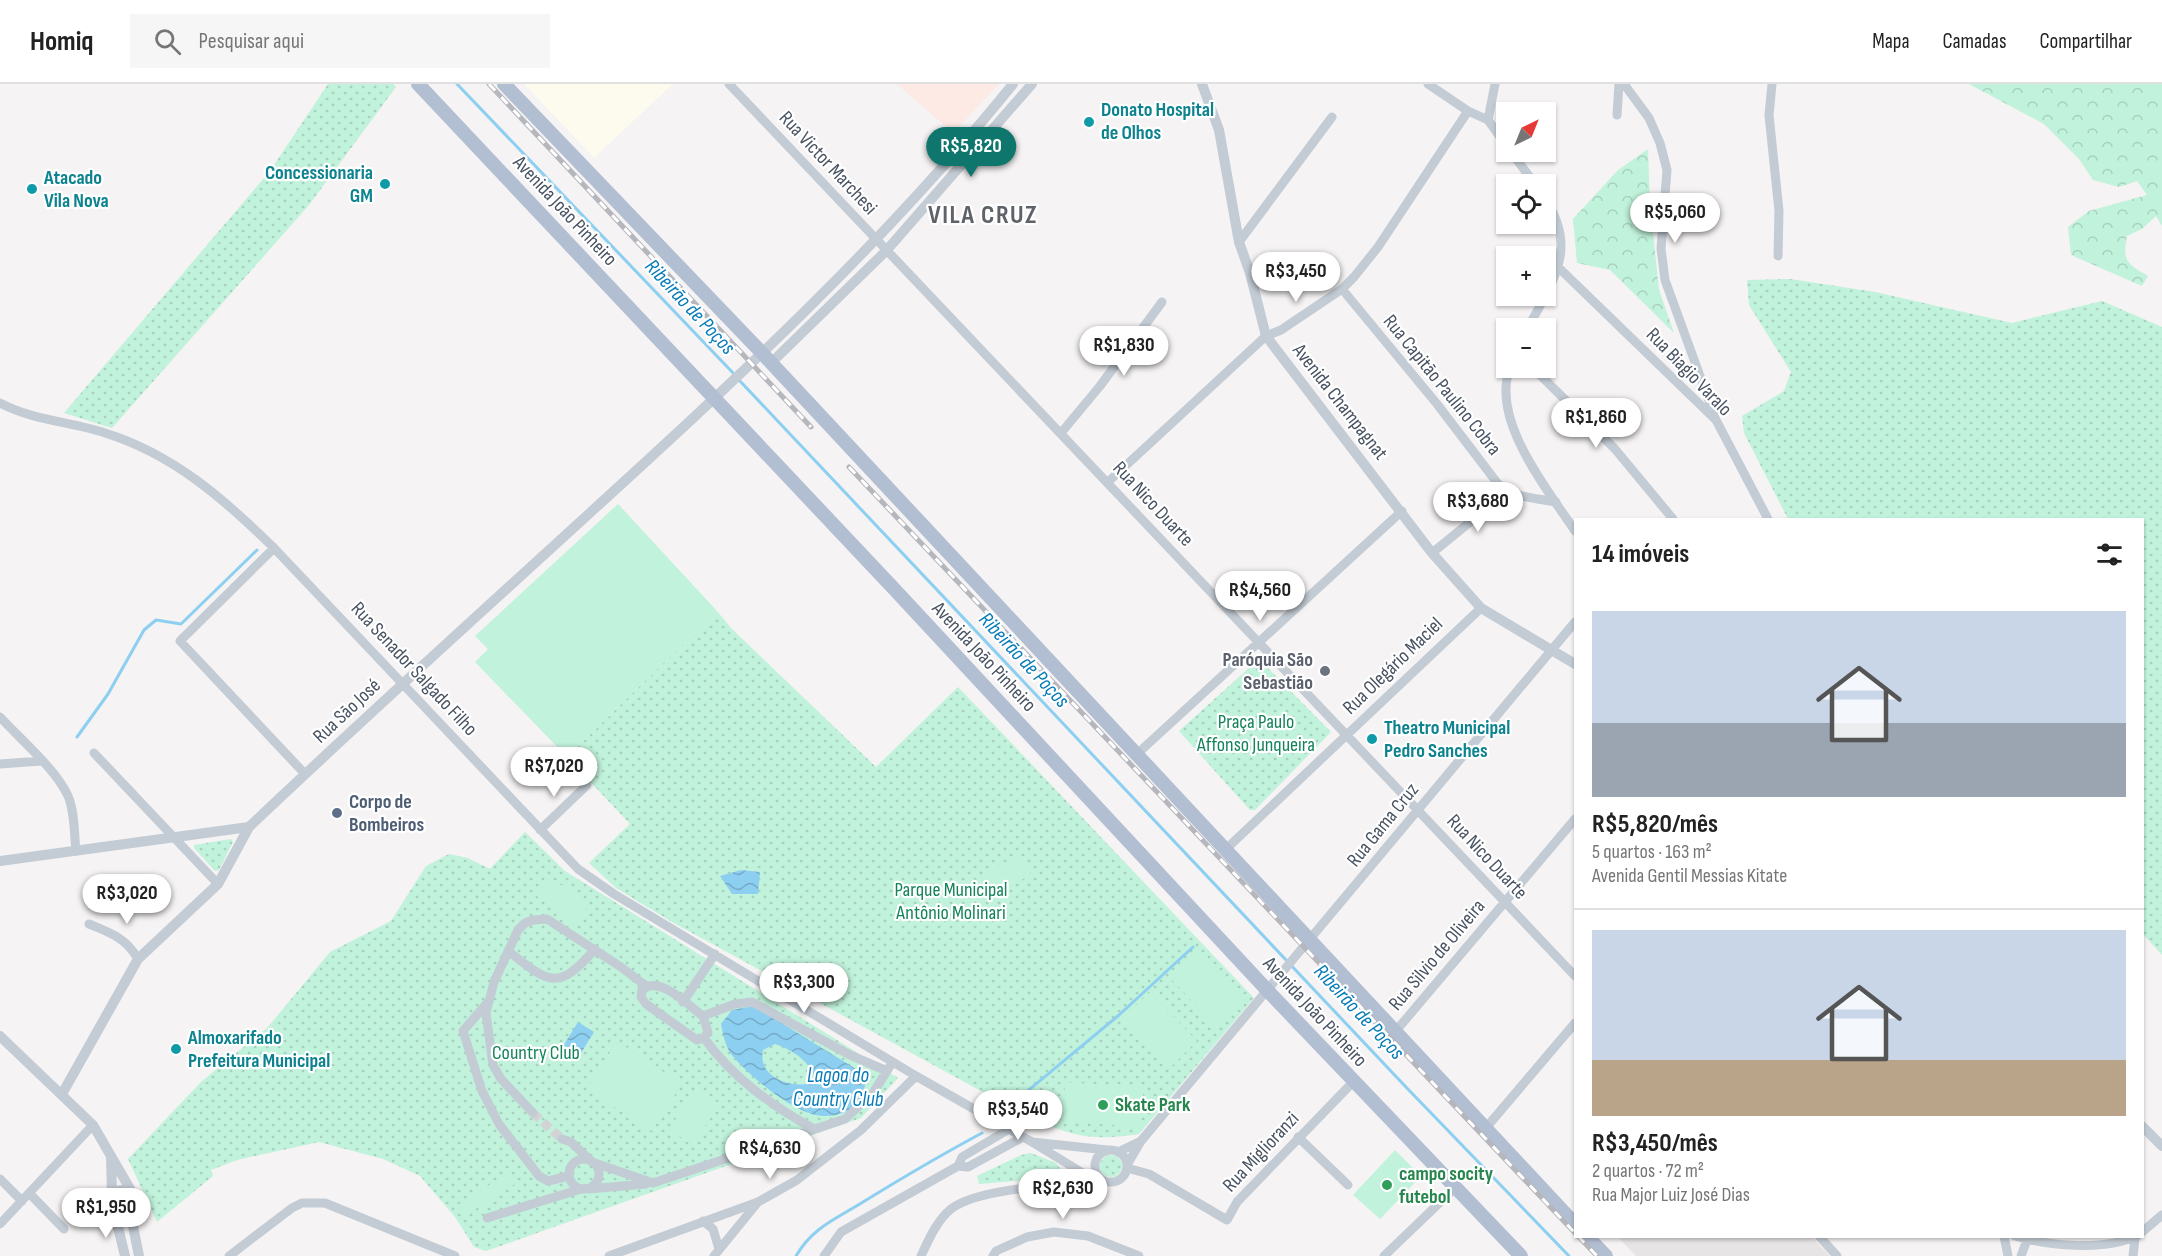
<!DOCTYPE html>
<html lang="pt">
<meta charset="utf-8">
<style>
body{margin:0;font-family:"Sofia Sans Condensed",sans-serif;background:#f6f6f6;color:#222;height:100vh;display:flex;flex-direction:column;font-size:22px;white-space:nowrap}
*{box-sizing:border-box;margin:0}
p{font-size:20px;color:#767676}
.icon{flex:none;width:33px;height:33px;fill:none;stroke:currentColor;stroke-width:2;stroke-linecap:round;stroke-linejoin:round}
.map{position:relative;flex:1;overflow:hidden}
.drawer{position:absolute;left:1574px;top:434px;width:570px;height:720px;display:flex;flex-direction:column;background:#fff;border-radius:0px;box-shadow:0 2px 4px #0004}
.drawer>*{flex:none}
.needle{width:39px;rotate:43deg}
.buttons{position:absolute;left:1496px;top:18px;display:grid;gap:12px}
.buttons a{display:grid;place-items:center;width:60px;height:60px;border-radius:0px;background:#fff;box-shadow:0 2px 4px #0004;font-size:30px}
.price{position:absolute;translate:-50% -51px;padding:0 14px;border-radius:21px;background:#fff;color:#222;font-size:20px;line-height:39px;filter:drop-shadow(0 2px 3px #0008)}
.price::after{content:'';position:absolute;left:50%;top:36px;width:18px;height:14px;margin-left:-9px;background:inherit;clip-path:polygon(0 0,100% 0,50% 100%)}
.price.current{background:#0f766e;color:#fff}
ul{padding:0;list-style:none}
li{display:grid;align-content:center;gap:12px;height:318px;padding:0 18px}
li+li{border-top:2px solid #e0e0e0}
li span{display:grid;place-items:center;height:186px;border-radius:0px;color:#555}
li>.icon{margin-inline-start:auto}
span .icon{width:108px;height:108px;fill:#fffc;stroke-width:1}
li b{font-size:26px}
h2{display:flex;justify-content:space-between;align-items:center;height:72px;padding:0 18px;font-size:26px}
header{display:flex;align-items:center;gap:36px;box-sizing:border-box;height:84px;padding:0 30px;background:#fff;border-bottom:2px solid #e0e0e0}
header strong{font-size:28px}
nav{display:flex;gap:33px;margin-inline-start:auto;font-size:21px}
.search{width:420px;height:54px;background:#f6f6f6;display:flex;align-items:center;gap:15px;box-sizing:border-box;padding:0 21px;border-radius:0px;color:#767676;font-size:22px}
.map>svg:first-child{display:block}
</style>
<header>
<strong>Homiq</strong>
<div class="search"><svg class="icon" aria-label="search" viewBox="0 0 24 24"><circle cx="10" cy="10" r="6"/><path d="M15 15l6 6"/></svg>Pesquisar aqui</div>
<nav><a>Mapa</a><a>Camadas</a><a>Compartilhar</a></nav>
</header>
<div class="map">
<svg width="2162" height="1172" viewBox="0 0 2162 1172">
<defs>
<pattern id="grass-dots" width="8" height="8" patternUnits="userSpaceOnUse" patternTransform="scale(1.5)"><rect width="8" height="8" fill="#c1f2db"/><path d="M2 2h.1M6 6h.1" fill="none" stroke="#a7d1be" stroke-width="1.8" stroke-linecap="round"/></pattern>
<pattern id="forest-crowns" width="20" height="18" patternUnits="userSpaceOnUse" patternTransform="scale(1.5)"><rect width="20" height="18" fill="#c1f2db"/><path d="M2 6a3 3 0 1 1 6 0M12 15a3 3 0 1 1 6 0" fill="none" stroke="#a7d1be"/></pattern>
<pattern id="water-waves" width="16" height="10" patternUnits="userSpaceOnUse" patternTransform="scale(1.5)"><rect width="16" height="10" fill="#8dcff1"/><path d="M0 5q4-4 8 0t8 0" fill="none" stroke="#75abc7"/></pattern>
</defs>
<rect width="100%" height="100%" fill="#f5f3f3"/>
<path fill="#fdfbee" d="M 524,0 L 673,0 L 594,74 Z"/>
<path fill="#e6e4e5" d="M 1617,1152 L 1811,1152 L 1830,1172 L 1636,1172 Z"/>
<path fill="#fdeae5" d="M 897,0 L 999,0 L 953,49 Z"/>
<path fill="url(#grass-dots)" d="M 328,0 L 393,0 L 396,3 L 309,121 L 112,344 L 64,329 L 270,87 Z
M 1790,195 L 1875,208 L 2012,239 L 2102,217 L 2162,243 L 2162,871 L 2142,849 L 2142,435 L 1788,435 L 1744,349 L 1742,332 L 1784,307 L 1791,288 L 1749,221 L 1747,196 Z
M 717,527 L 731,544 L 876,683 L 958,603 L 1254,914 L 1139,1050 C 1086,1058 1069,1051 1021,1029 L 672,838 L 616,804 L 589,779 L 630,740 L 567,673 Z
M 1259,575 L 1331,648 L 1255,726 L 1250,726 L 1179,647 Z
M 525,748 L 565,787 L 898,994 L 861,1034 L 486,1167 L 474,1163 L 455,1133 L 420,1092 L 383,1075 L 319,1058 L 237,1076 L 211,1086 L 213,1092 L 157,1138 L 128,1075 L 201,998 L 268,943 L 330,868 L 391,837 L 426,782 L 449,770 L 468,774 L 490,785 Z
M 231,755 L 233,758 L 219,786 L 215,787 L 194,764 L 194,761 Z
M 1031,1069 L 1056,1079 L 1065,1091 L 1063,1093 L 979,1100 L 977,1092 L 1021,1071 Z
M1100 1082a11 11 0 1 1 22 0a11 11 0 1 1-22 0Z"/>
<path fill="url(#forest-crowns)" d="M 1969,0 L 2162,0 L 2162,142 L 2156,132 L 2142,145 L 2127,152 C 2122,177 2127,180 2148,192 L 2142,202 L 2071,171 L 2068,143 L 2089,127 L 2147,111 L 2137,97 L 2119,103 L 2093,96 L 2079,75 L 2044,40 Z
M 1648,65 L 1650,120 L 1659,206 L 1674,249 L 1610,186 L 1577,179 L 1573,135 L 1618,86 Z"/>
<path fill="#c1f2db" d="M 618,420 L 717,527 L 567,673 L 475,578 L 488,565 L 475,552 Z
M 1018,770 L 1031,790 L 996,812 L 983,792 Z
M 547,791 L 589,821 L 575,840 L 534,810 Z
M 1197,864 L 1245,913 L 1216,942 L 1168,892 Z
M 1150,908 L 1197,957 L 1168,986 L 1120,936 Z
M 617,957 L 682,1000 L 651,1047 L 586,1005 Z
M 1065,998 L 1144,1004 L 1139,1043 L 1063,1037 Z
M 696,1004 L 720,1020 L 692,1061 L 669,1045 Z
M 1395,1066 L 1421,1092 L 1380,1135 L 1353,1111 Z
M 508,1089 L 515,1100 L 466,1131 L 459,1120 Z"/>
<path fill="url(#water-waves)" fill-rule="evenodd" d="M 741,786 L 760,788 L 758,810 L 732,810 L 720,792 Z
M 754,922 L 864,990 L 865,1002 L 857,1023 C 848,1027 837,1032 826,1032 C 798,1034 748,991 731,970 C 725,961 723,950 721,940 L 732,926 ZM 775,960 C 793,966 812,978 815,998 C 793,1006 757,994 763,966 Z
M 578,938 L 594,948 L 576,977 L 560,967 Z"/>
<g fill="none" stroke-linecap="round" stroke-linejoin="round">
<path stroke="#8dcff1" stroke-width="3" d="M 457,0 L 735,291
M 739,296 L 1404,1001 L 1569,1172
M 77,653 L 108,610 L 144,546 L 156,536 L 181,540 L 257,466
M 1012,1020 L 1119,931 L 1193,863
M 796,1172 C 813,1143 836,1135 863,1118 C 902,1094 941,1071 982,1049"/>
<path stroke="#d3d3d6" stroke-width="9" stroke-dasharray="9 4.5" stroke-linecap="butt" d="M 533,1029 L 562,1055"/>
<path stroke="#c3cbd4" stroke-width="9" d="M 729,0 L 1575,892
M 1428,0 L 1468,27 L 1488,36
M 1495,0 L 1488,36 L 1506,61
M 1624,0 L 1649,34 L 1660,59 L 1667,86 L 1661,165 L 1665,196 L 1716,336
M 1772,0 L 1769,31 L 1779,127 L 1778,172
M 1617,31 L 1619,0
M 1511,68 L 1535,100
M 1239,158 L 1332,33
M 1559,184 L 1716,336 L 1768,435
M 1342,205 L 1437,320 L 1498,400 C 1514,414 1535,414 1556,418
M 1528,244 C 1552,198 1579,165 1545,115
M 1510,284 C 1490,336 1548,406 1575,447
M 1533,284 L 1615,365 L 1673,435
M 0,319 C 31,336 72,338 105,349 C 173,370 224,415 274,464 L 578,785 L 614,810 L 916,992 L 1032,1058
M 1061,349 L 1100,302 L 1162,218
M 1108,398 L 1266,252 L 1281,246 L 1342,205 L 1354,193 L 1378,163 L 1468,27
M 274,464 L 180,557 L 305,690
M 1432,469 L 1507,408
M 0,633 C 20,655 56,685 68,712 C 75,728 74,750 76,767
M 94,669 L 218,800
M 1137,670 L 1402,427
M 0,680 L 41,677
M 540,746 L 587,701
M 1225,766 L 1481,524
M 89,840 C 111,849 126,854 138,875
M 508,867 C 549,899 558,908 595,865
M 488,918 L 463,947 L 482,1007 L 499,1040 L 539,1092 L 548,1097 L 569,1092
M 683,918 L 715,870
M 703,932 L 708,948 L 704,954 L 697,956 L 646,920 L 641,913 L 642,906 C 659,890 689,922 703,932 L 735,920 L 752,918 L 850,971 L 887,987
M 1395,948 L 1575,735
M 704,954 C 734,995 771,1021 814,1045
M 533,1029 L 501,995 L 493,981 L 486,929 L 494,898 L 518,846 L 525,839 L 533,836 L 547,835 L 621,883 L 646,902
M 1011,1044 L 962,1073 L 958,1082 L 968,1083 L 1023,1053
M 1485,1045 L 1575,939
M 1298,1053 L 1348,1101
M 562,1055 L 571,1058 L 592,1078 L 653,1099 L 845,1035 L 873,1009 L 890,982
M 1141,1057 L 1575,538
M1095 1082a16 16 0 1 1 32 0a16 16 0 1 1-32 0Z
M 1118,1068 L 1141,1057 L 1127,1081
M569 1090a15 15 0 1 1 30 0a15 15 0 1 1-30 0Z
M 1127,1084 L 1149,1090 L 1227,1136 L 1237,1118 L 1354,997
M 1097,1091 L 1086,1091 L 1032,1058 L 1107,1066
M 0,1095 L 22,1117
M 588,1105 L 646,1100
M 29,1109 L 64,1145
M 487,1134 L 581,1105
M 703,1137 L 713,1145 L 719,1165
M 0,1140 L 93,1041
M 2142,1148 L 2162,1131
M 1819,1152 L 1837,1172
M 2004,1152 L 2008,1172
M 2015,1152 C 2049,1162 2104,1167 2137,1152
M 229,1172 L 292,1124 L 302,1119 L 325,1119 L 455,1172
M 609,1172 L 758,1118 L 797,1096 L 861,1046 L 916,992
M 714,1172 L 758,1118
M 824,1172 L 841,1148 L 958,1082
M 921,1172 C 928,1157 937,1136 951,1125 C 979,1103 1066,1101 1105,1097
M 993,1172 L 996,1167 L 1027,1153 L 1054,1148 L 1088,1152 L 1139,1172
M 1384,1172 L 1456,1103
M 2021,1172 L 2027,1156
M 2133,1172 L 2135,1154"/>
<path stroke="#c3cbd4" stroke-width="10" d="M 1202,0 L 1219,46 L 1239,158 L 1250,189 L 1266,252 L 1432,469 L 1481,524 L 1575,580
M 771,279 L 886,167 L 1032,0
M 0,777 L 249,743
M 0,952 L 93,1041 L 133,1110
M 62,1010 L 138,875 L 218,800 L 249,743 C 366,632 485,525 604,416 C 748,285 890,152 1013,0
M 2142,1042 L 2162,1062
M 111,1073 L 112,1110
M109 1120a14 14 0 1 1 28 0a14 14 0 1 1-28 0Z
M 115,1131 L 125,1172
M 131,1132 L 139,1172"/>
<path stroke="#b2bed2" stroke-width="14" d="M 418,0 L 896,507 L 1267,906 L 1521,1172
M 504,0 L 762,269 L 1575,1140
M 1587,1152 L 1606,1172"/>
<g stroke="#b5b7bd" stroke-width="5">
<path id="rail" d="M 489,0 L 811,343
M 849,383 L 1575,1149
M 1578,1152 L 1597,1172"/>
</g>
<use href="#rail" stroke="#fff" stroke-width="3" stroke-dasharray="9" stroke-linecap="butt"/>
</g>
<g fill="#0f9aa8" stroke="#fff" stroke-width="2">
<circle cx="1089" cy="38" r="6"/>
<circle cx="385" cy="100" r="6"/>
<circle cx="32" cy="105" r="6"/>
<circle cx="1372" cy="655" r="6"/>
<circle cx="176" cy="965" r="6"/>
</g>
<circle fill="#6b7280" stroke="#fff" stroke-width="2" cx="1325" cy="587" r="6"/>
<circle fill="#5c6f8a" stroke="#fff" stroke-width="2" cx="337" cy="729" r="6"/>
<g fill="#2e9e5b" stroke="#fff" stroke-width="2">
<circle cx="1103" cy="1021" r="6"/>
<circle cx="1387" cy="1101" r="6"/>
</g>
<g text-anchor="middle" dominant-baseline="central" stroke-width="4.5" stroke-linejoin="round" paint-order="stroke">
<g font-size="20" font-weight="bold" fill="#0d838f" stroke="#fff" text-anchor="start">
<text x="1101" y="26">Donato Hospital<tspan x="1101" dy="23">de Olhos</tspan></text>
<text x="373" y="89" text-anchor="end">Concessionaria<tspan x="373" dy="23">GM</tspan></text>
<text x="44" y="94">Atacado<tspan x="44" dy="23">Vila Nova</tspan></text>
<text x="1384" y="644">Theatro Municipal<tspan x="1384" dy="23">Pedro Sanches</tspan></text>
<text x="188" y="954">Almoxarifado<tspan x="188" dy="23">Prefeitura Municipal</tspan></text>
</g>
<g font-size="20" fill="#495362" stroke="#fff">
<text transform="translate(828 79) rotate(47)">Rua Victor Marchesi</text>
<text transform="translate(565 127) rotate(47)">Avenida João Pinheiro</text>
<text transform="translate(1689 288) rotate(46)">Rua Biagio Varalo</text>
<text transform="translate(1442 301) rotate(51)">Rua Capitão Paulino Cobra</text>
<text transform="translate(1340 318) rotate(52)">Avenida Champagnat</text>
<text transform="translate(1153 420) rotate(47)">Rua Nico Duarte</text>
<text transform="translate(984 573) rotate(47)">Avenida João Pinheiro</text>
<text transform="translate(1393 582) rotate(-44)">Rua Olegário Maciel</text>
<text transform="translate(414 585) rotate(47)">Rua Senador Salgado Filho</text>
<text transform="translate(347 627) rotate(-43)">Rua São José</text>
<text transform="translate(1383 741) rotate(-51)">Rua Gama Cruz</text>
<text transform="translate(1487 773) rotate(47)">Rua Nico Duarte</text>
<text transform="translate(1437 871) rotate(-50)">Rua Silvio de Oliveira</text>
<text transform="translate(1315 928) rotate(47)">Avenida João Pinheiro</text>
<text transform="translate(1261 1068) rotate(-47)">Rua Miglioranzi</text>
</g>
<g font-size="20" font-weight="bold" fill="#5b616d" stroke="#fff" text-anchor="end">
<text x="1313" y="576">Paróquia São<tspan x="1313" dy="23">Sebastião</tspan></text>
</g>
<g font-size="20" fill="#13835a" stroke="#fff">
<text x="1256" y="638">Praça Paulo<tspan x="1256" dy="23">Affonso Junqueira</tspan></text>
<text x="951" y="806">Parque Municipal<tspan x="951" dy="23">Antônio Molinari</tspan></text>
<text x="536" y="969">Country Club</text>
</g>
<g font-size="20" font-weight="bold" fill="#4e5e75" stroke="#fff" text-anchor="start">
<text x="349" y="718">Corpo de<tspan x="349" dy="23">Bombeiros</tspan></text>
</g>
<g font-size="20" font-weight="bold" fill="#27864d" stroke="#fff" text-anchor="start">
<text x="1115" y="1021">Skate Park</text>
<text x="1399" y="1090">campo socity<tspan x="1399" dy="23">futebol</tspan></text>
</g>
<g font-size="21" font-style="italic" fill="#067bb8" stroke="#fff">
<text transform="translate(690 223) rotate(47)">Ribeirão de Poços</text>
<text transform="translate(1024 576) rotate(47)">Ribeirão de Poços</text>
<text transform="translate(1359 928) rotate(47)">Ribeirão de Poços</text>
<text x="838" y="991">Lagoa do<tspan x="838" dy="24">Country Club</tspan></text>
</g>
<g font-size="26" font-weight="bold" letter-spacing="1.5" fill="#5f6268" stroke="#fff">
<text x="983" y="131">VILA CRUZ</text>
</g>
</g>
</svg>
<div class="buttons">
<a><svg class="needle" viewBox="-14 -14 28 28"><path d="M0-13l5 13h-10z" fill="#e53935"/><path d="M0 13l5-13h-10z" fill="#767676"/></svg></a>
<a><svg class="icon" aria-label="locate" viewBox="0 0 24 24"><circle cx="12" cy="12" r="6"/><path d="M12 2v4M12 18v4M2 12h4M18 12h4"/></svg></a>
<a>+</a>
<a>−</a>
</div>
<b class="price current" style="left:971px;top:94px">R$5,820</b>
<b class="price" style="left:1675px;top:160px">R$5,060</b>
<b class="price" style="left:1296px;top:219px">R$3,450</b>
<b class="price" style="left:1124px;top:293px">R$1,830</b>
<b class="price" style="left:1596px;top:365px">R$1,860</b>
<b class="price" style="left:1478px;top:449px">R$3,680</b>
<b class="price" style="left:1260px;top:538px">R$4,560</b>
<b class="price" style="left:554px;top:714px">R$7,020</b>
<b class="price" style="left:127px;top:841px">R$3,020</b>
<b class="price" style="left:804px;top:930px">R$3,300</b>
<b class="price" style="left:1018px;top:1057px">R$3,540</b>
<b class="price" style="left:770px;top:1096px">R$4,630</b>
<b class="price" style="left:1063px;top:1136px">R$2,630</b>
<b class="price" style="left:106px;top:1155px">R$1,950</b>
<section class="drawer">
<h2>14 imóveis<svg class="icon" aria-label="filters" viewBox="0 0 24 24"><path d="M4 7h16M4 17h16"/><circle cx="9" cy="7" r="2"/><circle cx="15" cy="17" r="2"/></svg></h2>
<ul>
<li><span style="background:linear-gradient(#c9d6e8 60%,#9aa5b1 0)"><svg class="icon" aria-label="home" viewBox="0 0 24 24"><path d="M3 11l9-7 9 7M6 9v11h12V9"/></svg></span><div><b>R$5,820/mês</b><p>5 quartos · 163 m²</p><p>Avenida Gentil Messias Kitate</p></div></li>
<li><span style="background:linear-gradient(#c9d6e8 70%,#b9a48a 0)"><svg class="icon" aria-label="home" viewBox="0 0 24 24"><path d="M3 11l9-7 9 7M6 9v11h12V9"/></svg></span><div><b>R$3,450/mês</b><p>2 quartos · 72 m²</p><p>Rua Major Luiz José Dias</p></div></li>
</ul>
</section>
</div>
